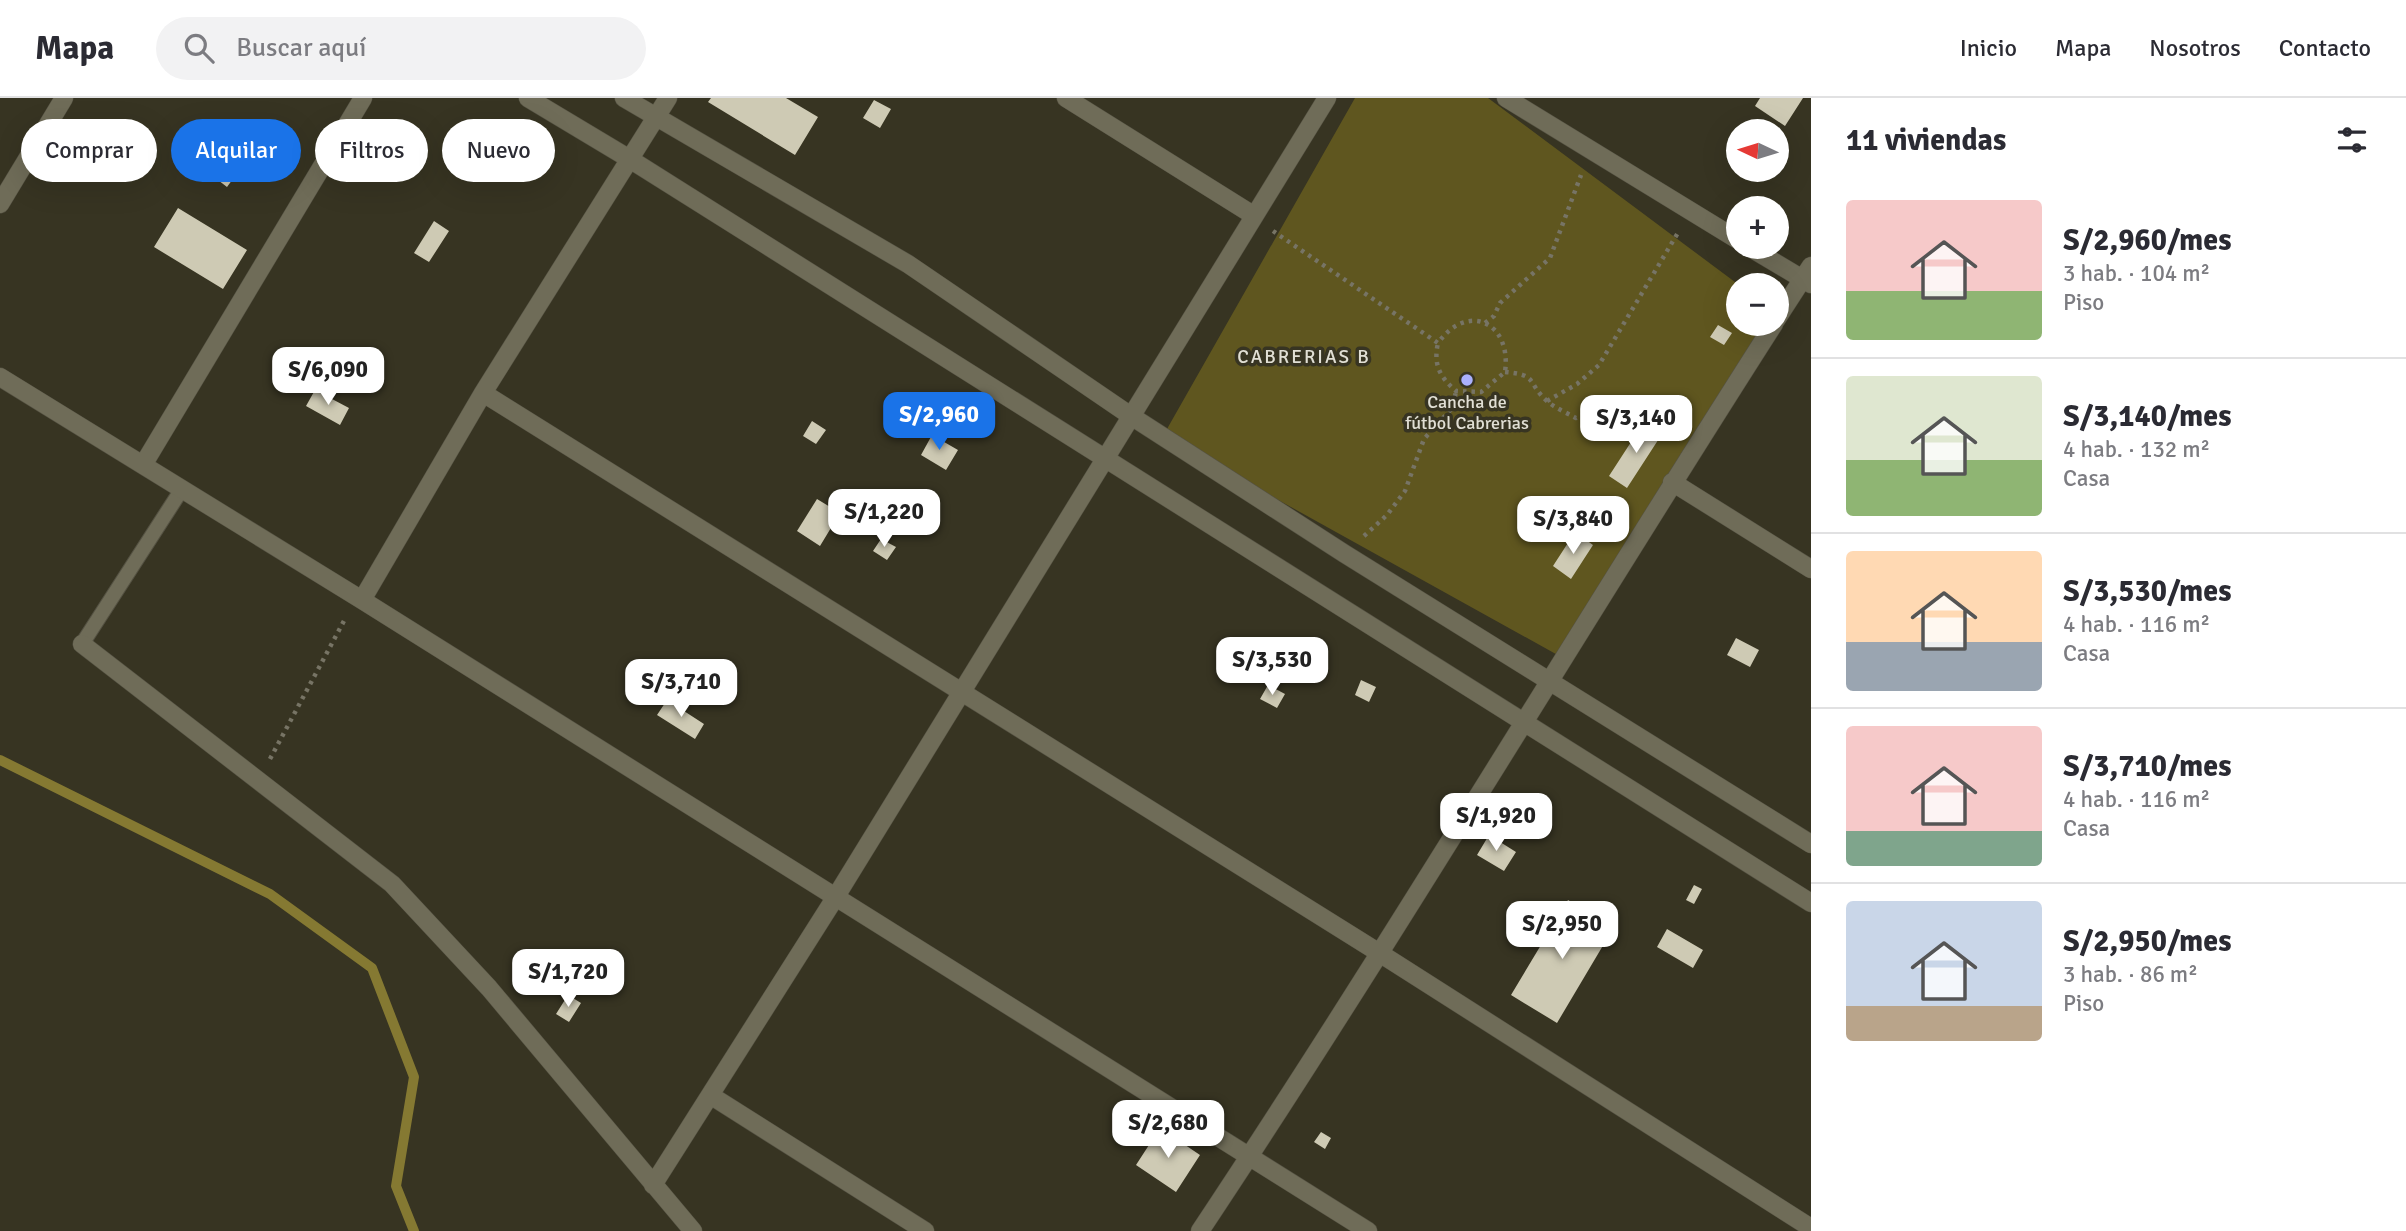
<!DOCTYPE html>
<html lang="es">
<meta charset="utf-8">
<style>
body{margin:0;font-family:Signika,sans-serif;background:#f2f2f3;color:#2b2b33;height:100vh;display:flex;flex-direction:column;font-size:26px;white-space:nowrap}
*{box-sizing:border-box;margin:0}
p{font-size:23px;color:#7c7c81}
.icon{flex:none;width:38px;height:38px;fill:none;stroke:currentColor;stroke-width:2;stroke-linecap:round;stroke-linejoin:round}
.map{position:relative;flex:1;overflow:hidden}
.details{display:flex;flex-direction:column;background:#fff;width:595px}
.details>*{flex:none}
.top-card{position:absolute;left:21px;top:21px;width:665px;height:63px;display:flex;gap:14px}
.needle{width:46px;rotate:274deg}
.controls{position:absolute;left:1726px;top:21px;display:grid;gap:14px}
.controls a{display:grid;place-items:center;width:63px;height:63px;border-radius:50%;background:#fff;box-shadow:0 7px 28px #0002;font-size:35px}
.price{position:absolute;translate:-50% -60px;padding:0 16px;border-radius:14px;background:#fff;color:#222;font-size:23px;line-height:46px;filter:drop-shadow(0 2px 4px #0008)}
.price::after{content:'';position:absolute;left:50%;top:42px;width:21px;height:16px;margin-left:-10px;background:inherit;clip-path:polygon(0 0,100% 0,50% 100%)}
.price.active{background:#1a73e8;color:#fff}
ul{padding:0;list-style:none}
li{display:flex;align-items:center;gap:21px;height:175px;padding:0 35px}
li+li{border-top:2px solid #e1e1e2}
li span{display:grid;place-items:center;flex:none;width:196px;height:140px;border-radius:7px;color:#555}
li>.icon{margin-inline-start:auto}
span .icon{width:84px;height:84px;fill:#fffc;stroke-width:1}
li b{font-size:30px}
h2{display:flex;justify-content:space-between;align-items:center;height:84px;padding:0 35px;font-size:30px}
.pill{padding:0 24px;border-radius:32px;background:#fff;box-shadow:0 7px 28px #0002;font-size:24px;line-height:63px}
.pill.active{background:#1a73e8;color:#fff}
header{display:flex;align-items:center;gap:42px;box-sizing:border-box;height:98px;padding:0 35px;background:#fff;border-bottom:2px solid #e1e1e2}
header strong{font-size:33px}
nav{display:flex;gap:38px;margin-inline-start:auto;font-size:24px}
.search{width:490px;height:63px;background:#f2f2f3;display:flex;align-items:center;gap:18px;box-sizing:border-box;padding:0 24px;border-radius:38px;color:#7c7c81;font-size:26px}
main{display:flex;flex:1;min-height:0}
.map>svg:first-child{display:block}
</style>
<header>
<strong>Mapa</strong>
<div class="search"><svg class="icon" aria-label="search" viewBox="0 0 24 24"><circle cx="10" cy="10" r="6"/><path d="M15 15l6 6"/></svg>Buscar aquí</div>
<nav><a>Inicio</a><a>Mapa</a><a>Nosotros</a><a>Contacto</a></nav>
</header>
<main>
<div class="map">
<svg width="1811" height="1133" viewBox="0 0 1811 1133">
<rect width="100%" height="100%" fill="#373422"/>
<path fill="#5f561f" d="M 1355,0 L 1488,0 L 1739,187 L 1738,226 L 1774,226 L 1563,560 L 1163,338 Z"/>
<g fill="none" stroke-linecap="round" stroke-linejoin="round">
<path stroke="#857932" stroke-width="10" d="M 0,662 L 270,796 L 372,870 L 414,979 L 396,1088 L 414,1133"/>
</g>
<path fill="#cecab4" d="M 711,0 L 786,0 L 818,19 L 795,57 L 708,4 Z
M 1760,0 L 1803,0 L 1785,28 L 1755,8 Z
M 874,2 L 891,11 L 880,30 L 863,20 Z
M 201,22 L 224,36 L 201,72 L 178,57 Z
M 227,42 L 249,59 L 227,89 L 205,72 Z
M 178,110 L 247,152 L 223,191 L 154,149 Z
M 434,123 L 449,133 L 429,164 L 414,155 Z
M 1718,227 L 1732,235 L 1724,247 L 1710,239 Z
M 315,292 L 349,310 L 340,327 L 306,308 Z
M 812,323 L 826,332 L 816,346 L 803,338 Z
M 1644,324 L 1662,336 L 1627,390 L 1609,378 Z
M 932,337 L 958,352 L 946,372 L 921,357 Z
M 817,401 L 840,415 L 820,448 L 797,433 Z
M 1575,434 L 1593,447 L 1571,481 L 1553,468 Z
M 881,441 L 896,449 L 887,462 L 873,453 Z
M 1736,540 L 1759,552 L 1750,569 L 1727,557 Z
M 1361,582 L 1376,589 L 1369,604 L 1355,597 Z
M 1268,587 L 1285,596 L 1277,610 L 1260,601 Z
M 667,602 L 704,626 L 695,641 L 657,617 Z
M 1489,737 L 1516,754 L 1504,773 L 1477,757 Z
M 1694,787 L 1702,791 L 1694,806 L 1686,802 Z
M 1568,802 L 1614,829 L 1557,925 L 1511,897 Z
M 1667,831 L 1703,852 L 1693,870 L 1657,849 Z
M 568,897 L 581,905 L 569,924 L 556,916 Z
M 1160,1030 L 1200,1057 L 1176,1094 L 1136,1067 Z
M 1321,1034 L 1331,1040 L 1325,1051 L 1314,1044 Z"/>
<g fill="none" stroke-linecap="round" stroke-linejoin="round">
<g stroke="#555243" stroke-width="16">
<path id="service" d="M 82,546 L 182,391"/>
</g>
<g stroke="#555243" stroke-width="19">
<path id="minor" d="M 528,0 L 628,60 L 1811,805
M 624,0 L 908,166 L 1131,318 L 1345,456 L 1811,746
M 1066,0 L 1253,117
M 1506,0 L 1738,142
M 0,106 L 64,0
M 1749,149 L 1811,186
M 1776,222 L 1811,168
M 0,279 L 362,502 L 1368,1133
M 483,295 L 1381,856 L 1811,1130
M 143,367 L 363,0
M 1672,384 L 1811,471
M 362,502 L 483,295 L 668,0
M 82,546 L 392,786 L 489,890 L 693,1133
M 710,997 L 925,1133
M 653,1087 L 835,800 L 1327,0
M 1200,1133 C 1398,835 1581,527 1774,226"/>
</g>
<path stroke="#777465" stroke-width="4.5" stroke-dasharray="3.5 5" stroke-linecap="butt" d="M 1273,133 L 1438,245 C 1468,203 1512,225 1505,274 L 1481,294 L 1456,293 C 1440,279 1433,267 1438,245
M 1485,225 L 1494,218 L 1500,205 L 1550,160 L 1581,77
M 1505,274 C 1539,277 1526,284 1547,303 C 1555,310 1567,315 1576,320 C 1626,296 1626,303 1669,335 L 1670,342
M 1547,303 L 1577,286 L 1599,267 L 1679,133
M 1364,438 L 1387,417 L 1405,393 L 1424,341 L 1453,309 L 1456,293
M 270,661 L 345,521"/>
<use href="#service" stroke="#6f6c58" stroke-width="14"/>
<use href="#minor" stroke="#6f6c58" stroke-width="18"/>
</g>
<circle fill="#aab0fb" stroke="#373422" stroke-width="2.5" cx="1467" cy="282" r="7"/>
<g text-anchor="middle" dominant-baseline="central" stroke-width="7" stroke-linejoin="round" paint-order="stroke">
<g font-size="18" fill="#e1dfd4" stroke="#373422">
<text x="1467" y="304">Cancha de<tspan x="1467" dy="21">fútbol Cabrerias</tspan></text>
</g>
<g font-size="19" letter-spacing="2" fill="#e1dfd4" stroke="#373422">
<text x="1304" y="259">CABRERIAS B</text>
</g>
</g>
</svg>
<div class="controls">
<a><svg class="needle" viewBox="-14 -14 28 28"><path d="M0-13l5 13h-10z" fill="#e53935"/><path d="M0 13l5-13h-10z" fill="#7c7c81"/></svg></a>
<a>+</a>
<a>−</a>
</div>
<b class="price" style="left:328px;top:309px">S/6,090</b>
<b class="price active" style="left:939px;top:354px">S/2,960</b>
<b class="price" style="left:1636px;top:357px">S/3,140</b>
<b class="price" style="left:884px;top:451px">S/1,220</b>
<b class="price" style="left:1573px;top:458px">S/3,840</b>
<b class="price" style="left:1272px;top:599px">S/3,530</b>
<b class="price" style="left:681px;top:621px">S/3,710</b>
<b class="price" style="left:1496px;top:755px">S/1,920</b>
<b class="price" style="left:1562px;top:863px">S/2,950</b>
<b class="price" style="left:568px;top:911px">S/1,720</b>
<b class="price" style="left:1168px;top:1062px">S/2,680</b>
<div class="top-card">
<a class="pill">Comprar</a>
<a class="pill active">Alquilar</a>
<a class="pill">Filtros</a>
<a class="pill">Nuevo</a>
</div>
</div>
<section class="details">
<h2>11 viviendas<svg class="icon" aria-label="filters" viewBox="0 0 24 24"><path d="M4 7h16M4 17h16"/><circle cx="9" cy="7" r="2"/><circle cx="15" cy="17" r="2"/></svg></h2>
<ul>
<li><span style="background:linear-gradient(#f6c9c9 65%,#8fb573 0)"><svg class="icon" aria-label="home" viewBox="0 0 24 24"><path d="M3 11l9-7 9 7M6 9v11h12V9"/></svg></span><div><b>S/2,960/mes</b><p>3 hab. · 104 m²</p><p>Piso</p></div></li>
<li><span style="background:linear-gradient(#dfe7d0 60%,#8fb573 0)"><svg class="icon" aria-label="home" viewBox="0 0 24 24"><path d="M3 11l9-7 9 7M6 9v11h12V9"/></svg></span><div><b>S/3,140/mes</b><p>4 hab. · 132 m²</p><p>Casa</p></div></li>
<li><span style="background:linear-gradient(#ffd9b3 65%,#9aa5b1 0)"><svg class="icon" aria-label="home" viewBox="0 0 24 24"><path d="M3 11l9-7 9 7M6 9v11h12V9"/></svg></span><div><b>S/3,530/mes</b><p>4 hab. · 116 m²</p><p>Casa</p></div></li>
<li><span style="background:linear-gradient(#f6c9c9 75%,#7fa58c 0)"><svg class="icon" aria-label="home" viewBox="0 0 24 24"><path d="M3 11l9-7 9 7M6 9v11h12V9"/></svg></span><div><b>S/3,710/mes</b><p>4 hab. · 116 m²</p><p>Casa</p></div></li>
<li><span style="background:linear-gradient(#c9d6e8 75%,#b9a48a 0)"><svg class="icon" aria-label="home" viewBox="0 0 24 24"><path d="M3 11l9-7 9 7M6 9v11h12V9"/></svg></span><div><b>S/2,950/mes</b><p>3 hab. · 86 m²</p><p>Piso</p></div></li>
</ul>
</section>
</main>
